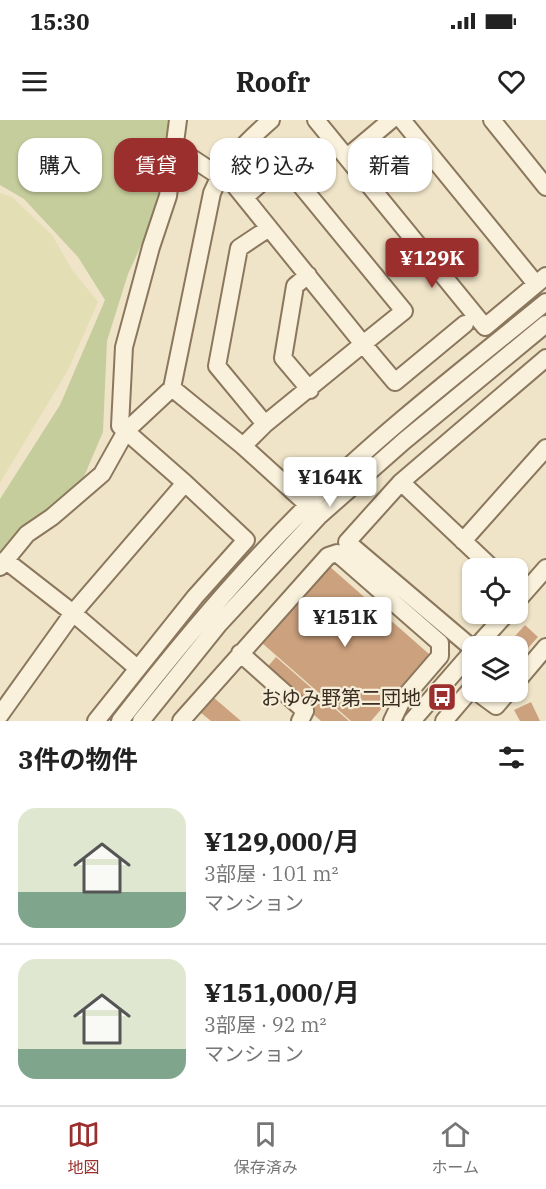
<!DOCTYPE html>
<html lang="ja">
<meta charset="utf-8">
<style>
body{margin:0;font-family:"IBM Plex Serif","Noto Sans JP",serif;background:#f6f6f6;color:#222;height:100vh;display:flex;flex-direction:column;font-size:22px;white-space:nowrap}
*{box-sizing:border-box;margin:0}
p{font-size:20px;color:#767676}
.icon{flex:none;width:33px;height:33px;fill:none;stroke:currentColor;stroke-width:2;stroke-linecap:round;stroke-linejoin:round}
.map{position:relative;height:601px;overflow:hidden}
.drawer{display:flex;flex-direction:column;background:#fff;flex:1}
.drawer>*{flex:none}
.top-card{position:absolute;left:18px;top:18px;width:510px;height:54px;display:flex;gap:12px}
.buttons{position:absolute;left:462px;top:438px;display:grid;gap:12px}
.buttons a{display:grid;place-items:center;width:66px;height:66px;border-radius:12px;background:#fff;box-shadow:0 2px 4px #0004;font-size:30px}
.price{position:absolute;translate:-50% -51px;padding:0 14px;border-radius:6px;background:#fff;color:#222;font-size:20px;line-height:39px;filter:drop-shadow(0 2px 3px #0008)}
.price::after{content:'';position:absolute;left:50%;top:36px;width:18px;height:14px;margin-left:-9px;background:inherit;clip-path:polygon(0 0,100% 0,50% 100%)}
.price.active{background:#9a2f2d;color:#fff}
ul{padding:0;list-style:none}
li{display:flex;align-items:center;gap:18px;height:150px;padding:0 18px}
li+li{border-top:2px solid #e0e0e0}
li span{display:grid;place-items:center;flex:none;width:168px;height:120px;border-radius:18px;color:#555}
li>.icon{margin-inline-start:auto}
span .icon{width:72px;height:72px;fill:#fffc;stroke-width:1}
li b{font-size:26px}
h2{display:flex;justify-content:space-between;align-items:center;height:72px;padding:0 18px;font-size:26px}
.tag{padding:0 21px;border-radius:18px;background:#fff;box-shadow:0 2px 4px #0004;font-size:21px;line-height:54px}
.tag.active{background:#9a2f2d;color:#fff}
.status{display:flex;justify-content:space-between;align-items:center;height:42px;padding:0 30px;background:#fff;direction:ltr}
.status svg{height:16px;fill:currentColor}
header{display:flex;justify-content:space-between;align-items:center;height:78px;padding:0 18px;background:#fff;font-size:27px;font-weight:700}
.tab-bar{display:flex;justify-content:space-around;align-items:center;height:84px;border-top:2px solid #e0e0e0;background:#fff;font-size:16px;color:#767676}
.tab-bar a{display:grid;justify-items:center;gap:3px}
.tab-bar .active{color:#9a2f2d}
.map>svg:first-child{display:block}
</style>
<div class="status"><b>15:30</b><svg viewBox="0 0 49 12"><path d="M0 12V9h3v3zM5 12V6h3v6zM10 12V3h3v9zM15 12V0h3v12zM26 1h20v11H26zM47 4h2v5h-2z"/></svg></div>
<header><svg class="icon" aria-label="menu" viewBox="0 0 24 24"><path d="M4 6h16M4 12h16M4 18h16"/></svg>Roofr<svg class="icon" aria-label="heart" viewBox="0 0 24 24"><path d="M12 20l-8-8c-3-5 5-10 8-4 3-6 11-1 8 4z"/></svg></header>
<div class="map">
<svg width="546" height="601" viewBox="0 0 546 601">
<rect width="100%" height="100%" fill="#efe4c8"/>
<path fill="#e4deb5" d="M 0,73 L 12,77 L 52,115 L 72,150 L 98,182 L 68,250 L 0,363 Z"/>
<path fill="#c6cd9c" d="M 0,0 L 174,0 L 163,62 L 154,97 L 128,154 L 107,221 L 103,312 L 77,373 L 0,445 L 0,379 L 60,285 L 105,180 L 78,137 L 24,79 L 0,65 Z"/>
<path fill="#cca17e" d="M 329,446 L 429,534 L 371,601 L 351,601 L 262,523 Z
M 525,505 L 538,517 L 518,539 L 518,526 L 506,526 Z
M 276,537 L 349,601 L 321,601 L 264,551 Z
M 213,577 L 241,601 L 211,601 L 200,592 Z
M 531,582 L 540,601 L 520,601 L 514,590 Z"/>
<g fill="none" stroke-linecap="round" stroke-linejoin="round">
<g stroke="#8b775d" stroke-width="20">
<path id="minor" d="M 271,0 C 247,21 224,43 212,73 L 172,268 L 243,326 L 308,385
M 316,0 L 485,207 L 546,156
M 402,0 L 536,164
M 492,0 L 546,67
M 175,27 L 219,56
M 347,37 L 391,0
M 223,51 L 363,224 L 265,304 L 243,326
M 245,77 L 276,50 L 282,49 L 289,51 L 404,191 L 363,224 L 395,262 L 465,204
M 308,155 L 295,166 L 283,238 L 310,270
M 265,304 L 217,246 L 239,128 L 269,108
M 401,362 L 492,448
M 463,421 L 546,328
M 5,440 L 73,493 L 137,548
M 0,447 L 27,414 L 52,397 L 102,354 L 126,311 L 172,268
M 518,480 L 546,448
M 477,526 L 506,494
M 472,528 L 347,422 L 401,362 L 546,238
M 240,533 L 305,591 L 300,601
M 518,560 L 546,527
M 477,572 L 496,586 L 508,572
M 0,595 L 73,493 L 185,363 L 120,306 L 124,227 L 151,127 L 168,76 L 178,0
M 96,601 L 195,477 L 246,420 L 185,363
M 120,601 C 179,525 240,452 308,385 C 382,312 465,248 546,182
M 141,601 L 219,504 L 319,396 L 404,321 L 546,204
M 181,601 L 328,436 L 337,433 L 440,523 L 440,536 L 402,580 L 392,601
M 412,601 L 472,532
M 444,601 L 472,568"/>
</g>
<use href="#minor" stroke="#f9f1dc" stroke-width="16"/>
</g>
<defs>
<g id="bus-square" transform="scale(1.5)"><rect x="-9" y="-9" width="18" height="18" rx="4" fill="#9a2f2d" stroke="#f6eed8"/><path d="M-5-6H5V4H4V6H2V4H-2V6H-4V4H-5ZM-3.5-4V0h7V-4ZM-3.5 1.2v1.5H-2V1.2ZM2 1.2v1.5H3.5V1.2Z" fill="#fff"/></g>
</defs>
<g fill-rule="evenodd">
<use href="#bus-square" x="442" y="577"/>
</g>
<g text-anchor="middle" dominant-baseline="central" stroke-width="4.5" stroke-linejoin="round" paint-order="stroke">
<g font-size="20" fill="#3b2e20" stroke="#f6eed8" text-anchor="end">
<text x="421" y="577">おゆみ野第二団地</text>
</g>
</g>
</svg>
<div class="buttons">
<a><svg class="icon" aria-label="locate" viewBox="0 0 24 24"><circle cx="12" cy="12" r="6"/><path d="M12 2v4M12 18v4M2 12h4M18 12h4"/></svg></a>
<a><svg class="icon" aria-label="layers" viewBox="0 0 24 24"><path d="M12 4l9 5-9 5-9-5zM3 14l9 5 9-5"/></svg></a>
</div>
<b class="price active" style="left:432px;top:169px">¥129K</b>
<b class="price" style="left:330px;top:388px">¥164K</b>
<b class="price" style="left:345px;top:528px">¥151K</b>
<div class="top-card">
<a class="tag">購入</a>
<a class="tag active">賃貸</a>
<a class="tag">絞り込み</a>
<a class="tag">新着</a>
</div>
</div>
<section class="drawer">
<h2>3件の物件<svg class="icon" aria-label="filters" viewBox="0 0 24 24"><path d="M4 7h16M4 17h16"/><circle cx="9" cy="7" r="2"/><circle cx="15" cy="17" r="2"/></svg></h2>
<ul>
<li><span style="background:linear-gradient(#dfe7d0 70%,#7fa58c 0)"><svg class="icon" aria-label="home" viewBox="0 0 24 24"><path d="M3 11l9-7 9 7M6 9v11h12V9"/></svg></span><div><b>¥129,000/月</b><p>3部屋 · 101 m²</p><p>マンション</p></div></li>
<li><span style="background:linear-gradient(#dfe7d0 75%,#7fa58c 0)"><svg class="icon" aria-label="home" viewBox="0 0 24 24"><path d="M3 11l9-7 9 7M6 9v11h12V9"/></svg></span><div><b>¥151,000/月</b><p>3部屋 · 92 m²</p><p>マンション</p></div></li>
</ul>
</section>
<nav class="tab-bar">
<a class="active"><svg class="icon" aria-label="map" viewBox="0 0 24 24"><path d="M3 6l6-2 6 2 6-2v14l-6 2-6-2-6 2zM9 4v14M15 6v14"/></svg>地図</a>
<a><svg class="icon" aria-label="saved" viewBox="0 0 24 24"><path d="M7 4h10v16l-5-4-5 4z"/></svg>保存済み</a>
<a><svg class="icon" aria-label="home" viewBox="0 0 24 24"><path d="M3 11l9-7 9 7M6 9v11h12V9"/></svg>ホーム</a>
</nav>
